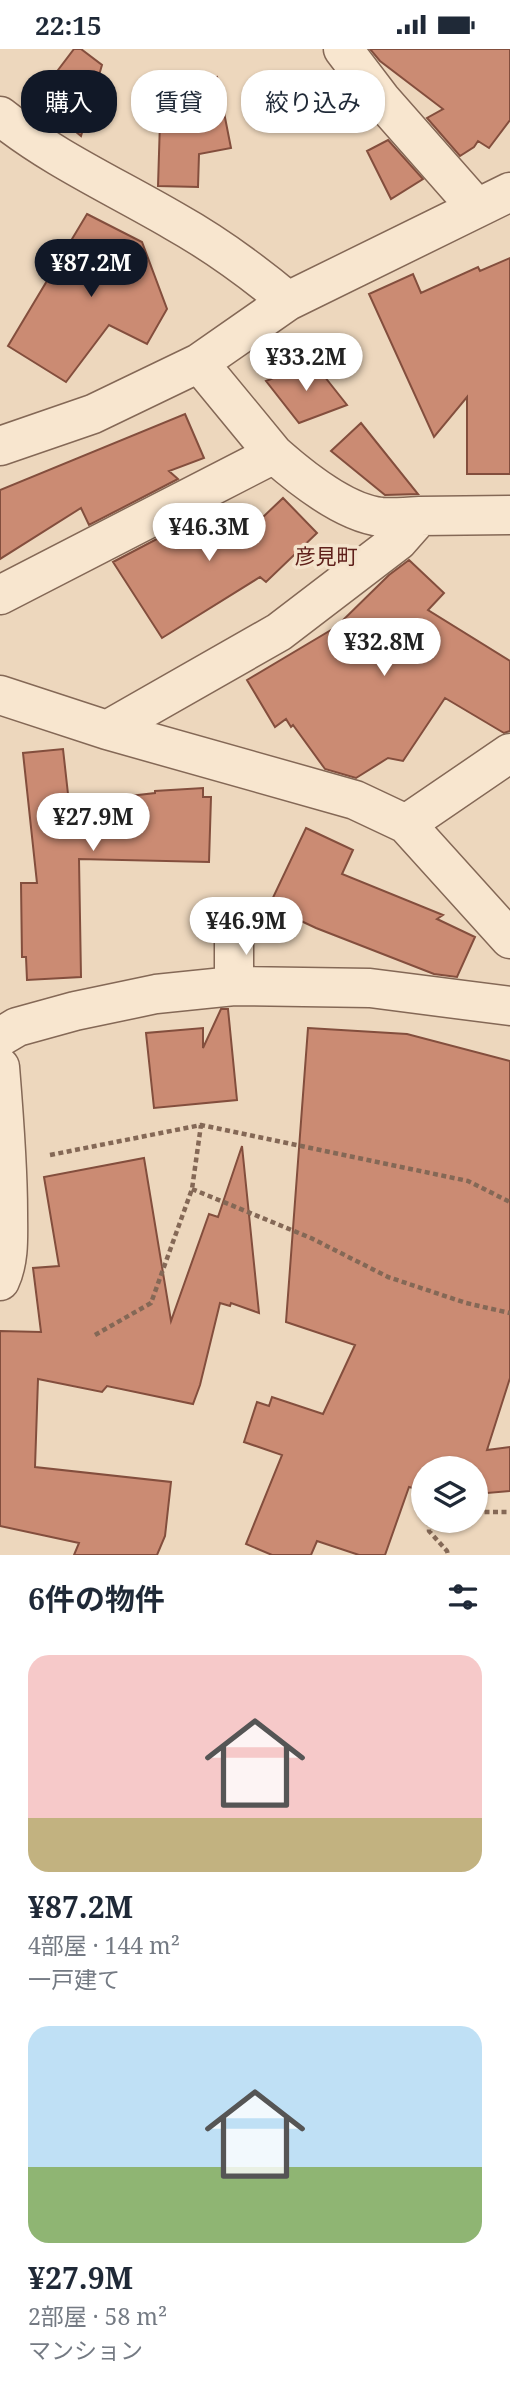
<!DOCTYPE html>
<html lang="ja">
<meta charset="utf-8">
<style>
body{margin:0;font-family:"Noto Serif","Noto Sans JP",serif;background:#f6f6f7;color:#1f2937;height:100vh;display:flex;flex-direction:column;font-size:26px;white-space:nowrap}
*{box-sizing:border-box;margin:0}
p{font-size:23px;color:#747a83}
.icon{flex:none;width:38px;height:38px;fill:none;stroke:currentColor;stroke-width:2;stroke-linecap:round;stroke-linejoin:round}
.map{position:relative;height:1506px;overflow:hidden}
.details{display:flex;flex-direction:column;background:#fff;flex:1}
.details>*{flex:none}
.guide{position:absolute;left:21px;top:21px;width:469px;height:63px;display:flex;gap:14px}
.controls{position:absolute;left:411px;top:1407px;display:grid;gap:14px}
.controls a{display:grid;place-items:center;width:77px;height:77px;border-radius:50%;background:#fff;box-shadow:0 2px 5px #0004;font-size:35px}
.price{position:absolute;translate:-50% -60px;padding:0 16px;border-radius:24px;background:#fff;color:#222;font-size:23px;line-height:46px;filter:drop-shadow(0 2px 4px #0008)}
.price::after{content:'';position:absolute;left:50%;top:42px;width:21px;height:16px;margin-left:-10px;background:inherit;clip-path:polygon(0 0,100% 0,50% 100%)}
.price.selected{background:#111827;color:#fff}
ul{padding:0;list-style:none}
li{display:grid;align-content:center;gap:14px;height:371px;padding:0 28px}
li span{display:grid;place-items:center;height:217px;border-radius:21px;color:#555}
li>.icon{margin-inline-start:auto}
span .icon{width:126px;height:126px;fill:#fffc;stroke-width:1}
li b{font-size:30px}
h2{display:flex;justify-content:space-between;align-items:center;height:84px;padding:0 28px;font-size:30px}
.pill{padding:0 24px;border-radius:28px;background:#fff;box-shadow:0 2px 5px #0004;font-size:24px;line-height:63px}
.pill.selected{background:#111827;color:#fff}
.status{display:flex;justify-content:space-between;align-items:center;height:49px;padding:0 35px;background:#fff;direction:ltr}
.status svg{height:19px;fill:currentColor}
.map>svg:first-child{display:block}
</style>
<div class="status"><b>22:15</b><svg viewBox="0 0 49 12"><path d="M0 12V9h3v3zM5 12V6h3v6zM10 12V3h3v9zM15 12V0h3v12zM26 1h20v11H26zM47 4h2v5h-2z"/></svg></div>
<div class="map">
<svg width="510" height="1506" viewBox="0 0 510 1506">
<rect width="100%" height="100%" fill="#edd7bd"/>
<path fill="#cb8b73" stroke="#834e3d" stroke-width="2" d="M 74,0 L 81,0 L 102,16 L 81,87 L 36,50 Z
M 370,0 L 510,0 L 510,71 L 489,99 L 478,92 L 474,98 L 460,107 L 427,69 L 443,60 L 380,12 Z
M 217,28 L 231,99 L 199,105 L 198,138 L 158,137 L 161,40 Z
M 388,91 L 423,130 L 391,150 L 367,102 Z
M 87,165 L 142,193 L 167,260 L 147,295 L 109,276 L 66,333 L 8,297 Z
M 510,209 L 510,425 L 467,425 L 467,348 L 434,388 L 369,245 L 413,225 L 421,244 L 478,218 L 480,222 Z
M 313,313 L 347,356 L 299,374 L 266,332 Z
M 185,365 L 204,409 L 169,422 L 178,430 L 89,476 L 81,459 L 0,510 L 0,441 Z
M 361,374 L 418,445 L 385,446 L 331,402 Z
M 283,449 L 317,484 L 266,533 L 260,528 L 162,589 L 113,513 L 214,460 L 244,486 Z
M 409,511 L 444,544 L 428,561 L 510,612 L 510,682 L 504,684 L 445,649 L 403,712 L 388,709 L 356,729 L 325,720 L 293,676 L 291,678 L 286,670 L 275,678 L 247,631 L 336,578 L 389,526 Z
M 63,700 L 69,754 L 155,744 L 155,742 L 203,739 L 203,748 L 211,748 L 209,813 L 79,810 L 81,928 L 27,931 L 26,908 L 22,908 L 21,834 L 37,834 L 23,704 Z
M 306,779 L 353,801 L 342,825 L 443,866 L 437,870 L 475,888 L 457,928 L 434,925 L 316,879 L 269,857 Z
M 221,960 L 228,960 L 237,1051 L 154,1059 L 146,984 L 203,979 L 203,999 Z
M 308,979 L 407,985 L 510,1012 L 510,1329 L 487,1401 L 510,1398 L 510,1442 L 476,1445 L 476,1419 L 424,1419 L 424,1442 L 409,1438 L 385,1506 L 359,1506 L 317,1492 L 311,1506 L 272,1506 L 246,1495 L 282,1406 L 244,1393 L 257,1353 L 269,1357 L 272,1348 L 323,1365 L 355,1296 L 286,1273 Z
M 242,1097 L 259,1264 L 231,1254 L 230,1257 L 220,1254 L 200,1336 L 193,1355 L 107,1337 L 102,1343 L 38,1330 L 35,1418 L 171,1433 L 165,1487 L 157,1506 L 74,1506 L 79,1494 L 0,1477 L 0,1282 L 41,1283 L 33,1219 L 59,1217 L 44,1128 L 144,1109 L 171,1272 L 209,1165 L 218,1168 Z"/>
<g fill="none" stroke-linecap="round" stroke-linejoin="round">
<g stroke="#846856" stroke-width="41">
<path id="street" d="M 343,0 L 381,50 L 477,159
M 0,67 C 52,109 116,138 174,172 C 215,195 252,222 288,252
M 199,314 L 274,405
M 0,397 L 93,365 L 199,314 L 288,252 L 510,143
M 0,546 L 274,405 C 300,428 345,464 381,468 C 394,469 407,468 420,467
M 0,646 L 107,681 L 355,751 L 406,775 L 510,890
M 107,681 L 279,583 L 398,492 L 420,467 L 510,466
M 406,775 L 510,704
M 234,882 L 234,937
M 0,988 L 17,978 L 75,962 L 156,945 L 234,937 L 370,939 L 510,957
M 0,1018 C 4,1067 8,1115 8,1163 C 8,1186 10,1211 0,1232"/>
</g>
<path stroke="#846856" stroke-width="4.5" stroke-dasharray="5 3.5" stroke-linecap="butt" d="M 50,1106 L 201,1076 L 468,1132 L 510,1153
M 192,1140 L 311,1189 L 388,1228 L 466,1254 L 510,1264
M 95,1286 L 151,1254 L 192,1140 L 201,1076
M 476,1463 L 510,1463
M 429,1472 L 429,1482 L 447,1502 L 448,1506"/>
<use href="#street" stroke="#f8e6cf" stroke-width="38"/>
</g>
<g text-anchor="middle" dominant-baseline="central" stroke-width="7" stroke-linejoin="round" paint-order="stroke">
<g font-size="21" fill="#5f201b" stroke="#f4e3cc">
<text x="326" y="507">彦見町</text>
</g>
</g>
</svg>
<div class="controls">
<a><svg class="icon" aria-label="layers" viewBox="0 0 24 24"><path d="M12 4l9 5-9 5-9-5zM3 14l9 5 9-5"/></svg></a>
</div>
<b class="price selected" style="left:91px;top:250px">¥87.2M</b>
<b class="price" style="left:306px;top:344px">¥33.2M</b>
<b class="price" style="left:209px;top:514px">¥46.3M</b>
<b class="price" style="left:384px;top:629px">¥32.8M</b>
<b class="price" style="left:93px;top:804px">¥27.9M</b>
<b class="price" style="left:246px;top:908px">¥46.9M</b>
<div class="guide">
<a class="pill selected">購入</a>
<a class="pill">賃貸</a>
<a class="pill">絞り込み</a>
</div>
</div>
<section class="details">
<h2>6件の物件<svg class="icon" aria-label="filters" viewBox="0 0 24 24"><path d="M4 7h16M4 17h16"/><circle cx="9" cy="7" r="2"/><circle cx="15" cy="17" r="2"/></svg></h2>
<ul>
<li><span style="background:linear-gradient(#f6c9c9 75%,#c2b280 0)"><svg class="icon" aria-label="home" viewBox="0 0 24 24"><path d="M3 11l9-7 9 7M6 9v11h12V9"/></svg></span><div><b>¥87.2M</b><p>4部屋 · 144 m²</p><p>一戸建て</p></div></li>
<li><span style="background:linear-gradient(#bfe0f5 65%,#8fb573 0)"><svg class="icon" aria-label="home" viewBox="0 0 24 24"><path d="M3 11l9-7 9 7M6 9v11h12V9"/></svg></span><div><b>¥27.9M</b><p>2部屋 · 58 m²</p><p>マンション</p></div></li>
</ul>
</section>
